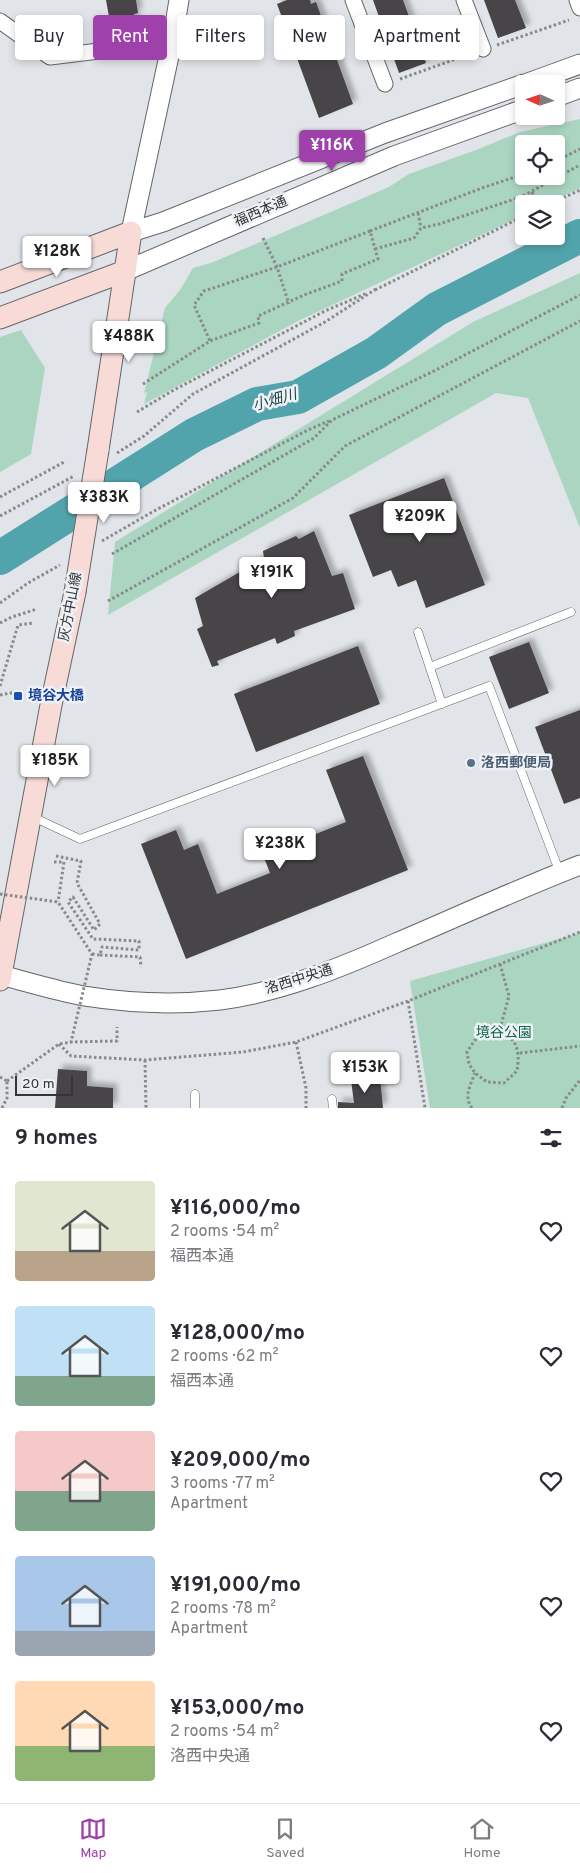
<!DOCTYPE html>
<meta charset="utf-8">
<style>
body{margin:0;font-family:Overpass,"Noto Sans JP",sans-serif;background:#f2f2f3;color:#2b2b33;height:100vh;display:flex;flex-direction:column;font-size:19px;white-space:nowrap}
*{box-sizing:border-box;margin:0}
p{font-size:16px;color:#7c7c81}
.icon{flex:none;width:28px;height:28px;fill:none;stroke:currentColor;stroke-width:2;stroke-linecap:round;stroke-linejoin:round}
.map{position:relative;height:1108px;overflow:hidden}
.details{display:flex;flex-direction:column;background:#fff;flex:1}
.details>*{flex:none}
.hud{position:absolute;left:15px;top:15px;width:550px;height:45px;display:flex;gap:10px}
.needle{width:32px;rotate:273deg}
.buttons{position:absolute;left:515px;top:75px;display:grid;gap:10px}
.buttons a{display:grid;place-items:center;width:50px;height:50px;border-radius:5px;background:#fff;box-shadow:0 2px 8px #0003;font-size:25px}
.scale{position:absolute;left:15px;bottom:12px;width:58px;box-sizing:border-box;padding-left:5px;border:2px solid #333536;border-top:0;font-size:14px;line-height:18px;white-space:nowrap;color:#333536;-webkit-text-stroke:4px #eef1f5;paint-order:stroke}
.price{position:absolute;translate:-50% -42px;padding:0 11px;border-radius:5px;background:#fff;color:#222;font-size:16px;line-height:32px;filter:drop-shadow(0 1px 2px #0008)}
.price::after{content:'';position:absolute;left:50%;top:30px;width:15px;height:11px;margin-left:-8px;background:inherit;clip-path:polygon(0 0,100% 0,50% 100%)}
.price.selected{background:#9e41ab;color:#fff}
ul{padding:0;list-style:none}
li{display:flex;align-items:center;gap:15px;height:125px;padding:0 15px}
li span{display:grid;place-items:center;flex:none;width:140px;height:100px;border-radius:5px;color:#555}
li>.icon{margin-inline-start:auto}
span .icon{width:60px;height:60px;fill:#fffc;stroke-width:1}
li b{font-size:21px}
h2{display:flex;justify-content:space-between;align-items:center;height:60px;padding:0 15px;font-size:21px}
.chip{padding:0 18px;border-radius:5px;background:#fff;box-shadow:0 2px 8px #0003;font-size:18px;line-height:45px}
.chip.selected{background:#9e41ab;color:#fff}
.menu{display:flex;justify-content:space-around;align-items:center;height:70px;border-top:1px solid #e1e1e2;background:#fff;font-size:14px;color:#7c7c81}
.menu a{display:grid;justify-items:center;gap:2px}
.menu .selected{color:#9e41ab}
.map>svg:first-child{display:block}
</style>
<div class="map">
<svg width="580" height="1108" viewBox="0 0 580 1108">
<defs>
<filter id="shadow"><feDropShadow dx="4.5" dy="-4.5" stdDeviation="2.5" flood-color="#0004"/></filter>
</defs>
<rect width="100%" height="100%" fill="#e1e4e8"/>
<path fill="#aad6c1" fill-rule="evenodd" d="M 580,119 L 580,188 L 547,204 L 524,204 L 524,215 L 298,321 L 144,404 L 147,392 L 144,393 L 165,308 L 180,290 L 193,268 L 211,263 L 389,187 L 409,174 L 476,150 L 520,132 ZM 524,144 L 556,144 L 556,176 L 524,176 Z
M 580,273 L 580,528 L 528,398 L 496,393 L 108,615 L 115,542 L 473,322 Z
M 21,330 L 45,368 L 31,454 L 0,472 L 0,337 Z
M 580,933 L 580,1108 L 430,1108 L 410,981 Z"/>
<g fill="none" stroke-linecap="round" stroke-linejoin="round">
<path stroke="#51a4ac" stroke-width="34" d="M 0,558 L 194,435 L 257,404 L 298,397 L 376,353 L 437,309 L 580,236"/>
</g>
<path fill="#474447" filter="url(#shadow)" d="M 106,0 L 136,0 L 138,13 L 134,14 L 135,23 L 111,28 Z
M 287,0 L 310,0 L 311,4 L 316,2 L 353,104 L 319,118 L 277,4 Z
M 373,0 L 403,0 L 426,63 L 399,73 Z
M 484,0 L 515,0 L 526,28 L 498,38 Z
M 444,478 L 485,585 L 426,608 L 416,580 L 398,587 L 391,570 L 373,577 L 349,515 Z
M 314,531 L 332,576 L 343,573 L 355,609 L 294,631 L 295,636 L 277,644 L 275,638 L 217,661 L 219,665 L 212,667 L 197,629 L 203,626 L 195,598 L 264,558 L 263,551 L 296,536 L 299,539 Z
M 529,642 L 549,693 L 509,709 L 489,657 Z
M 358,646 L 380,704 L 256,752 L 234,694 Z
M 580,710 L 580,798 L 564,804 L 535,727 Z
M 363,756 L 408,870 L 186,959 L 141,844 L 176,830 L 184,850 L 198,844 L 217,894 L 270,873 L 263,855 L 346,822 L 326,770 Z
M 58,1069 L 87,1071 L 87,1086 L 113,1088 L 113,1108 L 55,1108 Z
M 380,1077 L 383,1108 L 338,1108 L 338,1102 L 354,1103 L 351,1080 Z"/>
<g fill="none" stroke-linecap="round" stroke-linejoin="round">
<g stroke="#636669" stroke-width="9">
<path id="service" d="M 418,632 L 442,704
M 430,667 L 571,612
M 33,817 L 80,839 L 489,686 L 560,873
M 332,1099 L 333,1108
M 195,1108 L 195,1094"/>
</g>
<g stroke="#636669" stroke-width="17">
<path id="minor" d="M 353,0 L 385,84
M 464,0 L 483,49
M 577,0 L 580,8
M 0,21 L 50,57 L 172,42"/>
</g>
<g stroke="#636669" stroke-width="21">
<path id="tertiary" d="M 179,0 L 172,42 L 131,232 L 163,222 L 385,133 L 524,84
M 525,84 L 580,64
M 556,97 L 580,88
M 125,271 L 394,156 L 524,109
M 0,975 C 28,982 56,991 84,996 C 128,1003 176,1005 220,1000 C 281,992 340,968 396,943 C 457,917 518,889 580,865"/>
</g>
<g stroke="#636669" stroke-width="23">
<path id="secondary" d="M 0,282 L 131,232 L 98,450
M 0,318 L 125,271
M 0,980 L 51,705 L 75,592"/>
</g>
<path stroke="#87898b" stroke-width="3" stroke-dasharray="2.5 2.5" stroke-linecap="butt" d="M 497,45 L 569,20
M 400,79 L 467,55
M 556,161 L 580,149
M 532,192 L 537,204
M 550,204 L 580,190
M 418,213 L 421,228
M 370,231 L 482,188 L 524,174
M 263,238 L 277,267 L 289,304
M 375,249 L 414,238 L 421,228 L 439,224 L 521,197 L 580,165
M 375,290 L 524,216
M 143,384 L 210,341 L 259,323 L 258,316 L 304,295 L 342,281 L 342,274 L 378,259 L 370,231 L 277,267 L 204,291 L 194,305 L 210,341
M 137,412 L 172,391 L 325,311 L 367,293
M 117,453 L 144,436 L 193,394 L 325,322 L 376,289
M 0,497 L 64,462
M 0,516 L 74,476
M 102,541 L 154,511 L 306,431 L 329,421
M 112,554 L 314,438 L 332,420 L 436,370 L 580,295
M 108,601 L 293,498 L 345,446 L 580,321
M 0,603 L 28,583 L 60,565
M 0,623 L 12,617 L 37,609
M 0,686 L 18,625 L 33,623
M 0,695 L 16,692
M 56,856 L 81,861 L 77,883 L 100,924 L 94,930 L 73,897 L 68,902 L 93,939 L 139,941 L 139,950 L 102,947 L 100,955 L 92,954
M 54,862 L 64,862 L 58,902
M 100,955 L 140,957 L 141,967
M 500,964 L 509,996 L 500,1029
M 408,1001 L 425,1108
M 500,1029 C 518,1041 520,1051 517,1071 L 504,1083 L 487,1082 L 475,1073 L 469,1064 L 467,1052 C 477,1036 481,1031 500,1029 Z
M 296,1042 L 306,1088 L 306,1108
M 59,1044 L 71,1056 L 145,1060 L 243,1052 L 296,1042 L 408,1001 L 580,932
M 520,1053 L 580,1046
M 145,1060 L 146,1108
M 0,1077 L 7,1081
M 7,1081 L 59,1044 L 71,1042 L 117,1041 L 117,1027
M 2,1108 L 7,1098 L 7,1081
M 472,1108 C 463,1097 471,1084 475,1073
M 562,1108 L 566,1098 L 580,1080"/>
<use href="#service" stroke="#fff" stroke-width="8"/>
<use href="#minor" stroke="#fff" stroke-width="15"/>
<use href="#tertiary" stroke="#fff" stroke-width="19"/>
<use href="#secondary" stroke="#f8dbd7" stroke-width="21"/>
<g stroke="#636669" stroke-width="23" stroke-linecap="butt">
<path id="secondary-bridge" d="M 75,592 L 98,450"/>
</g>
<path stroke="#87898b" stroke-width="3" stroke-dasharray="2.5 2.5" stroke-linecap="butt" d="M 0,894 L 58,902 L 92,954 L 71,1042"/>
<use href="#secondary-bridge" stroke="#f8dbd7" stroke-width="21"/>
</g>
<rect fill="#1a4fb4" stroke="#eef1f5" stroke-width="2" x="13" y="691" width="10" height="10" rx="2.5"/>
<circle fill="#5c6f8a" stroke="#eef1f5" stroke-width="2" cx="471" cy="763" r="5"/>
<g text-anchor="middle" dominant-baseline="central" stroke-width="5" stroke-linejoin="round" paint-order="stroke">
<g font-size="14" fill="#333536" stroke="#eef1f5">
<text transform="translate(261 212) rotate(-23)">福西本通</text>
<text transform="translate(71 607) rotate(-79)">灰方中山線</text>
<text transform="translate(299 980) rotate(-17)">洛西中央通</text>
</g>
<g font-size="14" font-weight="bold" fill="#164399" stroke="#eef1f5" text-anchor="start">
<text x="28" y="696">境谷大橋</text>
</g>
<g font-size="14" font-weight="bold" fill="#4e5e75" stroke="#eef1f5" text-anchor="start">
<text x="481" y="763">洛西郵便局</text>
</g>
<g font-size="14" fill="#12664a" stroke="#eef1f5">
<text x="504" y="1033">境谷公園</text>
</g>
<g font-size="15" font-style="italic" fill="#21484c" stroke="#eef1f5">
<text transform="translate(275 401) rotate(-16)">小畑川</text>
</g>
</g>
</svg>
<div class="buttons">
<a><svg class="needle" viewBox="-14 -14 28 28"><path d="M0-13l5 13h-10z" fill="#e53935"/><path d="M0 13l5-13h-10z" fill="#7c7c81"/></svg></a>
<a><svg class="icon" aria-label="locate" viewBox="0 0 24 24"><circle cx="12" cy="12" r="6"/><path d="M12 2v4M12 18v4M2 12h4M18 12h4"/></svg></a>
<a><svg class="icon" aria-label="layers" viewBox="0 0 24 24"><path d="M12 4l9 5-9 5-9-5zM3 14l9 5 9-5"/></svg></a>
</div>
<div class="scale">20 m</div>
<b class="price selected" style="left:332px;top:172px">¥116K</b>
<b class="price" style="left:57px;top:278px">¥128K</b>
<b class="price" style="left:129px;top:363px">¥488K</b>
<b class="price" style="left:104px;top:524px">¥383K</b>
<b class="price" style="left:420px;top:543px">¥209K</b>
<b class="price" style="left:272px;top:599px">¥191K</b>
<b class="price" style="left:55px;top:787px">¥185K</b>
<b class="price" style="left:280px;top:870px">¥238K</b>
<b class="price" style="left:365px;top:1094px">¥153K</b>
<div class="hud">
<a class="chip">Buy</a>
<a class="chip selected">Rent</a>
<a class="chip">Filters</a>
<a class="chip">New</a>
<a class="chip">Apartment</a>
</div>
</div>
<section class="details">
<h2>9 homes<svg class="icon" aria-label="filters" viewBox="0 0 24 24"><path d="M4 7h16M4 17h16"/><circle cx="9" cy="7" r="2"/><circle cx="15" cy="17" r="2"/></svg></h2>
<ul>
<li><span style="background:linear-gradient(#dfe7d0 70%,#b9a48a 0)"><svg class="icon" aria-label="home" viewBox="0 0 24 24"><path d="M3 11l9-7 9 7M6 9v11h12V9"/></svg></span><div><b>¥116,000/mo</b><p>2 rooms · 54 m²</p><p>福西本通</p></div><svg class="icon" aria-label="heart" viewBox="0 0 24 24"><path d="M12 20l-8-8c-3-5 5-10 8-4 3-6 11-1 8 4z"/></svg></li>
<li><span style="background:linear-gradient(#bfe0f5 70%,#7fa58c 0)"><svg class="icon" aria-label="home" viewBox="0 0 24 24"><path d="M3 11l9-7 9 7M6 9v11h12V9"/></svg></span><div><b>¥128,000/mo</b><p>2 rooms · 62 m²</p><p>福西本通</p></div><svg class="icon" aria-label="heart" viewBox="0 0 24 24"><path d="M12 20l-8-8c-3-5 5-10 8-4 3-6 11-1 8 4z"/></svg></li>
<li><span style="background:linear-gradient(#f6c9c9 60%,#7fa58c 0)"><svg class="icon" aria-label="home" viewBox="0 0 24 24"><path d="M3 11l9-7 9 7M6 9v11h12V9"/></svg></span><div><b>¥209,000/mo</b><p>3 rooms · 77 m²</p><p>Apartment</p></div><svg class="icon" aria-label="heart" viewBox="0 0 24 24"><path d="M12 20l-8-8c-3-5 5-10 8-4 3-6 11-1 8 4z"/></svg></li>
<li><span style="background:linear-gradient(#a9c7e8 75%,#9aa5b1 0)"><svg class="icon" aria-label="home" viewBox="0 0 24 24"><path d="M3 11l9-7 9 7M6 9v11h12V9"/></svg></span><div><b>¥191,000/mo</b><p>2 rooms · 78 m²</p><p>Apartment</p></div><svg class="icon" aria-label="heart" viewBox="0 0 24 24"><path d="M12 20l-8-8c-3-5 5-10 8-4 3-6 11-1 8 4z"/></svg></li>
<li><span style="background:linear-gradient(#ffd9b3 65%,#8fb573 0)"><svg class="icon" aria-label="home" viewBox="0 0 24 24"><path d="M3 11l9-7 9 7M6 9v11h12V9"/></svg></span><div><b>¥153,000/mo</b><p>2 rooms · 54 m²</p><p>洛西中央通</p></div><svg class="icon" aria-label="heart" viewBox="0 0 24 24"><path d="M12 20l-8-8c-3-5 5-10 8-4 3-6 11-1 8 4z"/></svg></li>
</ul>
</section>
<nav class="menu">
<a class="selected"><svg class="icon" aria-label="map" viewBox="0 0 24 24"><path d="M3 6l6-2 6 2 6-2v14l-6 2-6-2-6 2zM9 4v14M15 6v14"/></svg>Map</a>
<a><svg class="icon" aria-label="saved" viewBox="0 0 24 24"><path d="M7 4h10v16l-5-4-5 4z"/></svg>Saved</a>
<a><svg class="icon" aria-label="home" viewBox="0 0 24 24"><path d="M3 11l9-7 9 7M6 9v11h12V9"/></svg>Home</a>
</nav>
